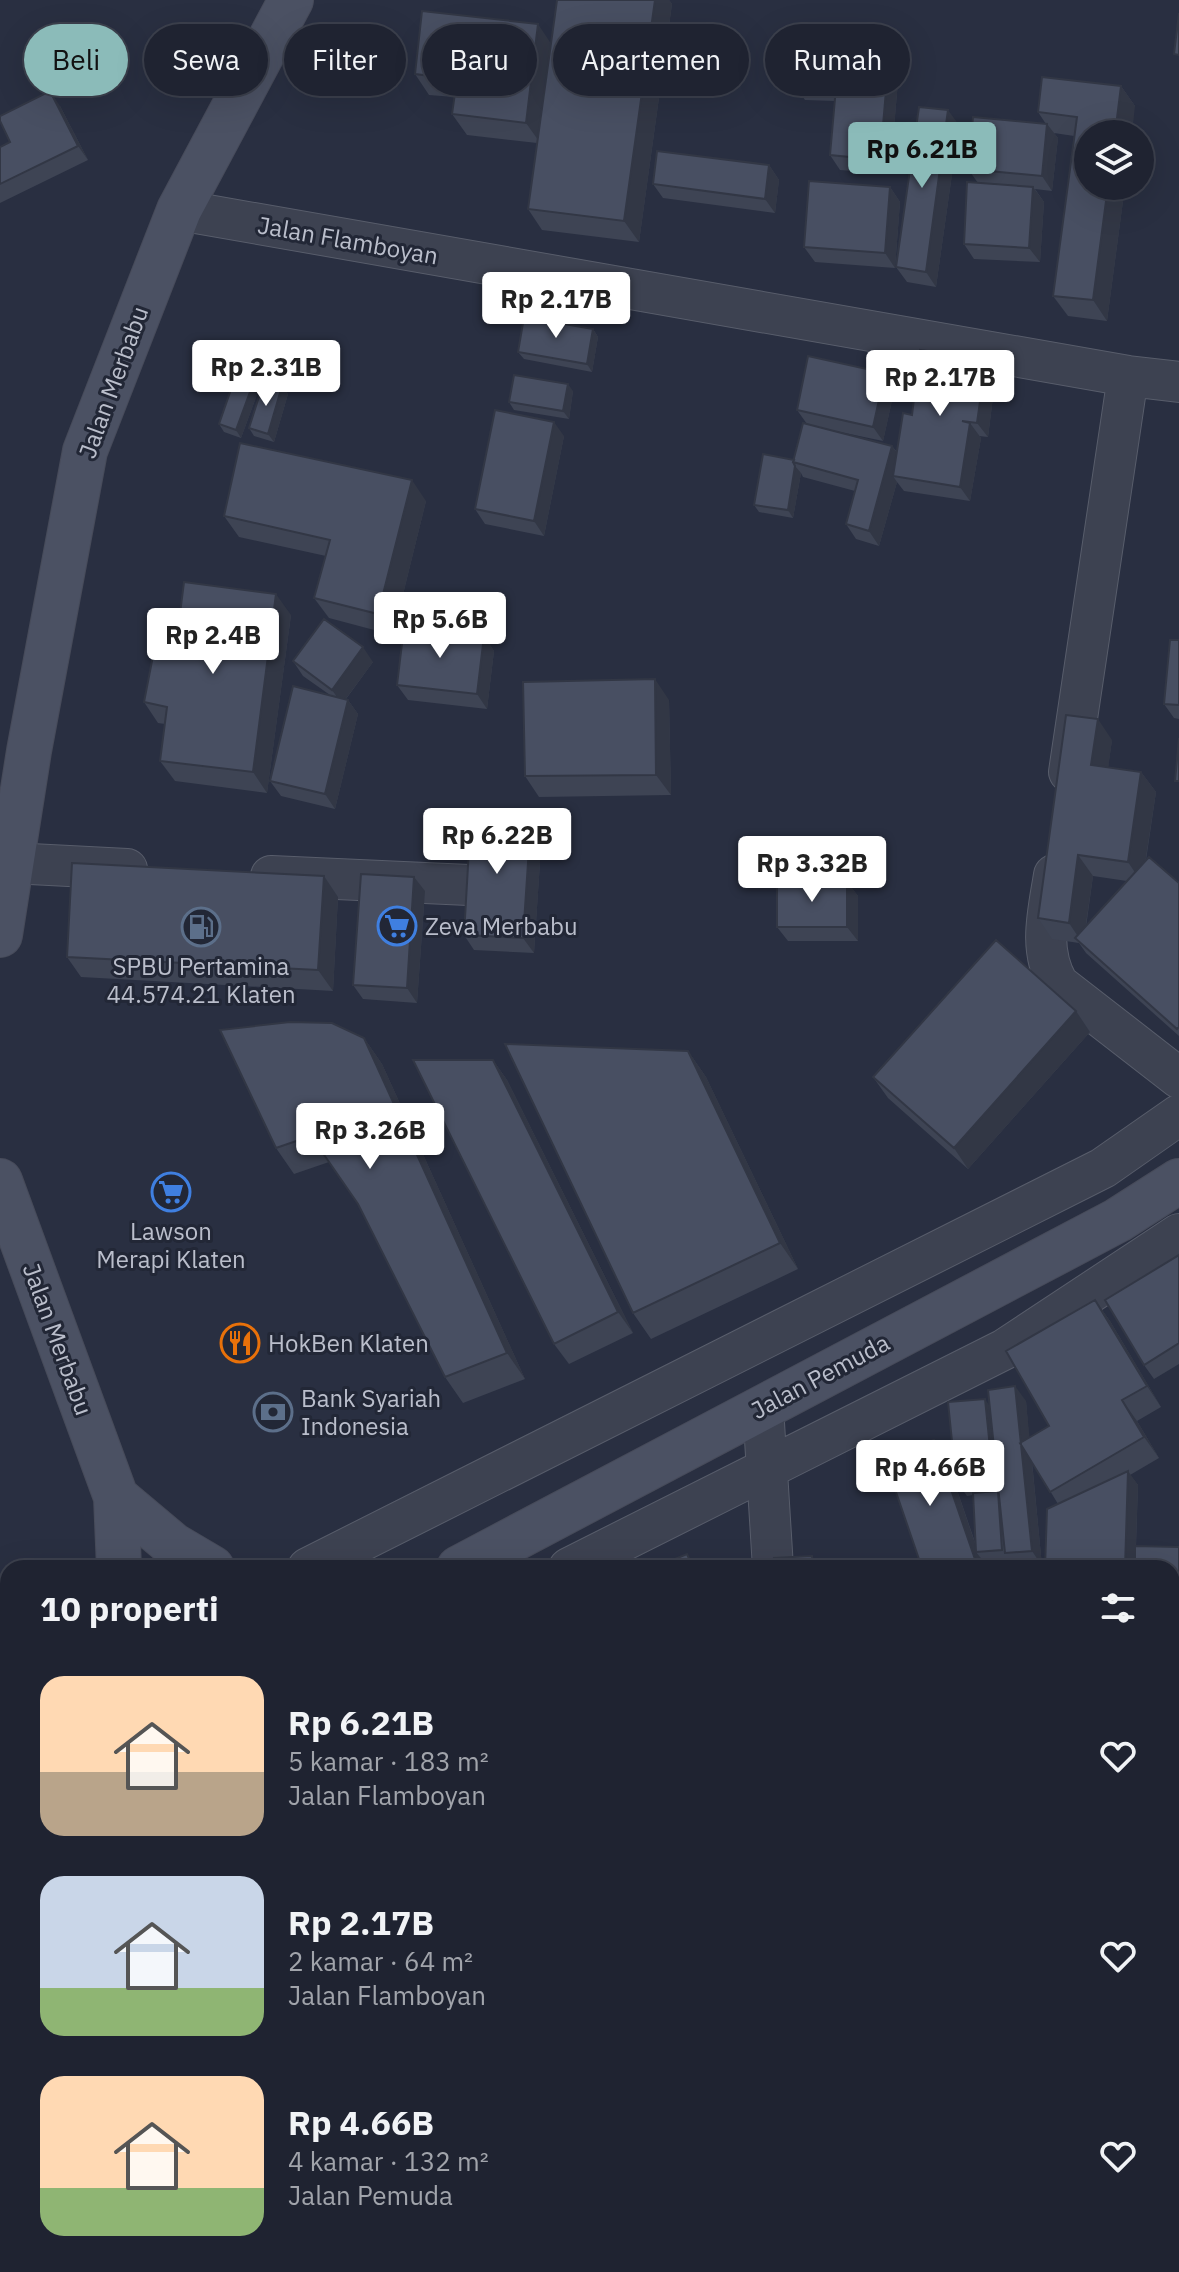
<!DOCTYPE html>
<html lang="id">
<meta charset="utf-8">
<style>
body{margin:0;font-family:"IBM Plex Sans",sans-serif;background:#2c2f3d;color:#f1f3f6;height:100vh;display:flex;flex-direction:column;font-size:30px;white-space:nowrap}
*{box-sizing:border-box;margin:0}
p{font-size:26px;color:#a1a4ab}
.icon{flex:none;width:44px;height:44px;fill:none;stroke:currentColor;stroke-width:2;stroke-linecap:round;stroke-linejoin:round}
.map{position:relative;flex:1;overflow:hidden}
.details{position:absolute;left:0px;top:1560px;width:1180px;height:712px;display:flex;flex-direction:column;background:#1f2331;border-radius:24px 24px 0 0;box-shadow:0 8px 32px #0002,0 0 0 2px #3c404d}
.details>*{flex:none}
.banner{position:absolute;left:24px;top:24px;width:1132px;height:72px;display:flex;gap:16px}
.fabs{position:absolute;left:1074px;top:120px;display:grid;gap:16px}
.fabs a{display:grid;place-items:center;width:80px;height:80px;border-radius:50%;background:#1f2331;box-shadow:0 8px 32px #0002,0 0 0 2px #3c404d;font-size:40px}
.price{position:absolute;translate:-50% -68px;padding:0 18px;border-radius:8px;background:#fff;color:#222;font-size:26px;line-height:52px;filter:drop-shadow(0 2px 4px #0008)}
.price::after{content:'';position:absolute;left:50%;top:48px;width:24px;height:18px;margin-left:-12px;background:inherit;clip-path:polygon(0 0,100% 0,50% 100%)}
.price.selected{background:#8bbbb9;color:#111}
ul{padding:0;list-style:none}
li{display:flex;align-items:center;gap:24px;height:200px;padding:0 40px}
li span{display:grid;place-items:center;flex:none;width:224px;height:160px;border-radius:24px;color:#555}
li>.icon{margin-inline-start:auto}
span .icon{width:96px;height:96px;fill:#fffc;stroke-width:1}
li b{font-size:34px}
h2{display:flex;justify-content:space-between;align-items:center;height:96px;padding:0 40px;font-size:34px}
.chip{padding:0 28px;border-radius:36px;background:#1f2331;box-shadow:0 8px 32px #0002,0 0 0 2px #3c404d;font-size:28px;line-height:72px}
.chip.selected{background:#8bbbb9;color:#111}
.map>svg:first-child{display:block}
</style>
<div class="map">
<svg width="1179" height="2272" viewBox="0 0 1179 2272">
<rect width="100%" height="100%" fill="#292f41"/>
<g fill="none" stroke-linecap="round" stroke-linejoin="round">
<g stroke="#585d6b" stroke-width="42">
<path id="minor" d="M 179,210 L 1128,376 L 1179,382
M 1069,772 L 1128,376
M 11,863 L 127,869
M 1054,875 C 1048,913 1038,949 1058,984 L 1179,1078
M 271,876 L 469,885
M 763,1407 L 773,1568
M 308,1568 L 1103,1168 L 1179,1115
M 569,1568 L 1005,1349 L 1179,1234
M 1172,1601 L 1179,1601
M 0,1737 L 8,1733
M 0,1855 L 8,1851
M 1172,1946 L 1179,1946
M 1172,2110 L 1179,2110
M 0,2256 L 8,2253
M 166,2264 L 169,2272
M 845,2264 L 846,2272
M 376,2272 L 502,2264"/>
</g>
<g stroke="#474b5a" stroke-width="46">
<path id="secondary" d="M 0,935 L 29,751 L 85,451 L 179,210 L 291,0
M 0,1181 L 116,1497 L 119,1568
M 116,1497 L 173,1545 L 212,1568
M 459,1568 L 1118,1220 L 1179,1181
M 0,1779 L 8,1775
M 0,1817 L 8,1813"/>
</g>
<use href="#minor" stroke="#3d4251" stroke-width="40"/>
<use href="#secondary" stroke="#4b5163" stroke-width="44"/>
</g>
<path fill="#3e4454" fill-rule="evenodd" d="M 557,0 L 669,0 L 672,4 L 639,242 L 542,230 L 528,209 L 537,143 L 467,135 L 452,114 L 454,97 L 429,95 L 415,74 L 551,43 Z
M 899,70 L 890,174 L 840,170 L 830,155 L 835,101 L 805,100 L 794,85 Z
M 1121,86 L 1135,106 L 1088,186 L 1125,186 L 1107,321 L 1068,316 L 1053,296 L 1074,136 L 1054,133 L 1058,138 L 1052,191 L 1035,189 L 1044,202 L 1040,262 L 974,259 L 964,244 L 978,183 L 968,169 L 1046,124 L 1038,112 Z
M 60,106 L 88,160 L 0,203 L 0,147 L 10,142 Z
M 959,125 L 936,287 L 907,282 L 896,267 Z
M 769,165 L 779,180 L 775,213 L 663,198 L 653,184 Z
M 890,187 L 900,202 L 895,268 L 815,262 L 804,247 Z
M 593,329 L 598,337 L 592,372 L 524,359 L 518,352 Z
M 996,373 L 988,437 L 979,436 L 981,438 L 970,501 L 904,491 L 897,482 L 879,546 L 856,539 L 846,524 L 855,491 L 803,477 L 801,473 L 793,518 L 759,512 L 754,505 L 794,460 L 807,424 L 797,410 L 895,387 L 883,441 L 816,427 L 892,446 L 897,452 L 912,415 Z
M 282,386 L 288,394 L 274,442 L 254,436 L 249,428 Z
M 259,389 L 241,438 L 224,432 L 219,424 Z
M 573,391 L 569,419 L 514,410 L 509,402 Z
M 564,436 L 544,536 L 485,524 L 475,509 Z
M 426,501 L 393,635 L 329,618 L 314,598 L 326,556 L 239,537 L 224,516 Z
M 291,615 L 267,793 L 175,781 L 160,761 L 165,724 L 158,723 L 144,702 L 178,629 Z
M 484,636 L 494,651 L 487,709 L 408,700 L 397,685 Z
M 1179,640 L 1179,719 L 1174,718 L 1164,704 Z
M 293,661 L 373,662 L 346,699 L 348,700 L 358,714 L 335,809 L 281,796 L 270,781 L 330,695 L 303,676 Z
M 669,700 L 671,795 L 539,797 L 525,776 Z
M 1112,740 L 1108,767 L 1141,772 L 1156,792 L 1146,860 L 1179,883 L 1179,1036 L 1086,953 L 1079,943 L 1052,939 L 1038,918 ZM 1093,876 L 1127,881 L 1086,927 Z
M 542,832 L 534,953 L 474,950 L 464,935 Z
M 847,882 L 858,896 L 858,941 L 788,941 L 777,927 Z
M 425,891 L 417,1003 L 363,999 L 353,985 Z
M 338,897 L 333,991 L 81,977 L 67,957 Z
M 1076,1011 L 1090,1032 L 968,1169 L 888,1098 L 873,1077 Z
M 364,1038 L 382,1064 L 525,1379 L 463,1403 L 445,1377 L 358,1204 L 329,1162 L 294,1174 L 276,1148 Z
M 688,1051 L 706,1077 L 798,1269 L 651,1339 L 633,1313 Z
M 493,1060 L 507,1080 L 633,1333 L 569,1364 L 554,1344 Z
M 1179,1255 L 1179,1364 L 1154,1379 L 1144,1365 Z
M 1095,1300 L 1110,1321 L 1161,1407 L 1137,1421 L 1159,1458 L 1130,1475 L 1138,1485 L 1136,1546 L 1179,1547 L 1179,1597 L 1172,1597 L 1172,1568 L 1058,1504 L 1032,1461 L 1042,1566 L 1015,1568 L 1008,1558 L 981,1560 L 980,1557 L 922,1568 L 934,1440 L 945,1455 L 976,1545 L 973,1495 L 967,1496 L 956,1481 L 990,1406 L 1026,1401 L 1029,1438 L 1049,1426 Z
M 1179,1626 L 1179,1786 L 1172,1786 L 1172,1627 Z
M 1172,1805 L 1179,1805 L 1179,1910 L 1172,1910 Z
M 8,1921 L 8,2069 L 6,2062 L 0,2064 L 0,2046 L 6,2062 L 0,2042 L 0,1924 Z
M 1172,1967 L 1176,1967 L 1179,1972 L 1179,2101 L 1172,2101 Z
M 0,2071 L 7,2080 L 8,2086 L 8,2240 L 0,2242 Z
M 1172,2121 L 1179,2121 L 1179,2272 L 1172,2264 Z
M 54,2264 L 157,2264 L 158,2272 L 56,2272 Z"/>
<path fill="#323745" d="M 655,0 L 669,0 L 672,4 L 639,242 L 624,221 Z
M 538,24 L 552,45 L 541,144 L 526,123 Z
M 889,56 L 899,70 L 890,174 L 880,160 Z
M 1121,86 L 1135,106 L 1132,134 L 1115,134 Z
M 50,91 L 60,106 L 88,160 L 78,146 Z
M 948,110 L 959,125 L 936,287 L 926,272 Z
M 1047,124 L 1058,138 L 1052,191 L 1042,176 Z
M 769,165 L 779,180 L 775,213 L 765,199 Z
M 1108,186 L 1125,186 L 1107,321 L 1093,300 Z
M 890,187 L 900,202 L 895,268 L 885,253 Z
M 1033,187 L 1044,202 L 1040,262 L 1029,248 Z
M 593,329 L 598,337 L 592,372 L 587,364 Z
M 986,359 L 996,373 L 988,437 L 977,423 Z
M 885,373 L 895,387 L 883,441 L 873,427 Z
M 254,381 L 259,389 L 241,438 L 236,430 Z
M 568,384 L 573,391 L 569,419 L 563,411 Z
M 282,386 L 288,394 L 274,442 L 268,434 Z
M 554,422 L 564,436 L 544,536 L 534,521 Z
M 970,423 L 981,438 L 970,501 L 960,487 Z
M 892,446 L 903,461 L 893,476 L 897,482 L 879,546 L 869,531 Z
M 795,466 L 801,473 L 793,518 L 788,510 Z
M 412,480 L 426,501 L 393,635 L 378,614 Z
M 276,594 L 291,615 L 267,793 L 253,772 Z
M 484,636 L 494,651 L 487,709 L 477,694 Z
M 363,647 L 373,662 L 342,704 L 332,690 Z
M 655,679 L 669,700 L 671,795 L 656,775 Z
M 348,700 L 358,714 L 335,809 L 325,794 Z
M 1098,719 L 1112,740 L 1106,785 L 1091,765 Z
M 1141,772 L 1156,792 L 1142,883 L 1128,862 Z
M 531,818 L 542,832 L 534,953 L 523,938 Z
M 1078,855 L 1093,876 L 1083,944 L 1069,923 Z
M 324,876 L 338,897 L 333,991 L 318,970 Z
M 414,877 L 425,891 L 417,1003 L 407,988 Z
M 847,882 L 858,896 L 858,941 L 847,927 Z
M 1076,1011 L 1090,1032 L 968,1169 L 954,1148 Z
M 364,1038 L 382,1064 L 525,1379 L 507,1353 Z
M 688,1051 L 706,1077 L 798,1269 L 780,1243 Z
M 493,1060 L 507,1080 L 633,1333 L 618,1312 Z
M 1095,1300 L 1110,1321 L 1161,1407 L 1147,1386 Z
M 1015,1386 L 1026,1401 L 1042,1566 L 1032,1551 Z
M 985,1399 L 995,1414 L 1003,1492 L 993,1477 Z
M 1122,1400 L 1137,1421 L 1159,1458 L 1144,1437 Z
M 934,1440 L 945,1455 L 978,1552 L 976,1552 L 980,1557 L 983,1568 L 978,1568 Z
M 1128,1471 L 1138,1485 L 1135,1568 L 1125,1568 Z
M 812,1556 L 821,1568 L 813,1568 Z
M 1176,1967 L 1179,1972 L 1179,2029 L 1175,2023 Z
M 0,2046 L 6,2062 L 0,2054 Z
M 0,2071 L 7,2080 L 8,2086 L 8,2115 L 0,2081 Z
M 2,2138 L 8,2147 L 8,2158 L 7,2156 Z
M 665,2264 L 670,2264 L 675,2272 L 665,2272 Z
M 735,2264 L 741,2264 L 745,2272 L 735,2272 Z
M 1019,2264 L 1034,2264 L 1034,2272 L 1019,2272 Z
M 1091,2264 L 1101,2264 L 1101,2272 L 1091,2272 Z"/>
<path fill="#484f62" stroke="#323745" stroke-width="2" d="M 557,0 L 655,0 L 624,221 L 528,209 Z
M 422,11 L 538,24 L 526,123 L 452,114 L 457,79 L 415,74 Z
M 1179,13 L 1179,55 L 1174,54 Z
M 795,53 L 889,56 L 880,160 L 830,155 L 836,87 L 794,85 Z
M 1042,77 L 1121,86 L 1115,134 L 1088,134 L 1088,186 L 1108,186 L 1093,300 L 1053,296 L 1077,117 L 1038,112 Z
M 50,91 L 78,146 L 0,184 L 0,147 L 10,142 L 0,121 L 0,116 Z
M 919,107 L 948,110 L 926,272 L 896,267 Z
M 973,117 L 1047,124 L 1042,176 L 968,169 Z
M 657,151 L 769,165 L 765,199 L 653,184 Z
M 809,181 L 890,187 L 885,253 L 804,247 Z
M 967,182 L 1033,187 L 1029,248 L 964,244 Z
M 524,317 L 593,329 L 587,364 L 518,352 Z
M 920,350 L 986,359 L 977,423 L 962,421 L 970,423 L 960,487 L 893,476 L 903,413 L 912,415 Z
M 808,356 L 885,373 L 873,427 L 797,410 Z
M 236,375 L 254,381 L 236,430 L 219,424 Z
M 514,375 L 568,384 L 563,411 L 509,402 Z
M 264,381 L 282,386 L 268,434 L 249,428 Z
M 495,410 L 554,422 L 534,521 L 475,509 Z
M 803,423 L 892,446 L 869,531 L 846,524 L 858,480 L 793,462 Z
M 240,443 L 412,480 L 378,614 L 314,598 L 330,540 L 224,516 Z
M 763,454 L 794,460 L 793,462 L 795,466 L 788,510 L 754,505 Z
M 184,582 L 276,594 L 253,772 L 160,761 L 167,707 L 144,702 L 159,625 L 178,629 Z
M 324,619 L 363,647 L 332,690 L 293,661 Z
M 404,627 L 484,636 L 477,694 L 397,685 Z
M 1170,640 L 1179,640 L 1179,705 L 1164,704 Z
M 655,679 L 656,775 L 525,776 L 523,682 Z
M 293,686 L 348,700 L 325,794 L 270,781 Z
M 1066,715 L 1098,719 L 1091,765 L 1141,772 L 1128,862 L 1078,855 L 1069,923 L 1038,918 Z
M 1179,738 L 1179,781 L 1175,781 Z
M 471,814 L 531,818 L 523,938 L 464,935 Z
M 1149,857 L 1179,883 L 1179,1027 L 1177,1029 L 1075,938 Z
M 72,863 L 324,876 L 318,970 L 67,957 Z
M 361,874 L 414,877 L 407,988 L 353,985 Z
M 777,882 L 847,882 L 847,927 L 777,927 Z
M 996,940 L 1076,1011 L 954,1148 L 873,1077 Z
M 290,1022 L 332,1023 L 364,1038 L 507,1353 L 445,1377 L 358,1204 L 311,1136 L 276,1148 L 220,1030 Z
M 505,1044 L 688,1051 L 780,1243 L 633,1313 Z
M 413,1060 L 493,1060 L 618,1312 L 554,1344 Z
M 1179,1255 L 1179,1343 L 1144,1365 L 1105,1300 Z
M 1095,1300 L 1147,1386 L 1122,1400 L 1144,1437 L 1050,1492 L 1020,1443 L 1049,1426 L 1006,1351 Z
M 1015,1386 L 1032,1551 L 1005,1553 L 988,1390 Z
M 985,1399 L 993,1477 L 956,1481 L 948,1402 Z
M 934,1440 L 978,1568 L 922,1568 L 884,1457 Z
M 1128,1471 L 1125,1568 L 1045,1568 L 1047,1509 Z
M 998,1491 L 1002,1550 L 976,1552 L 973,1493 Z
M 1135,1546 L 1179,1547 L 1179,1582 L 1172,1582 L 1172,1568 L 1135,1568 Z
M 687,1554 L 693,1568 L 653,1568 Z
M 812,1556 L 813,1568 L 775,1568 L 774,1558 Z
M 1179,1626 L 1179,1687 L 1172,1687 L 1172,1627 Z
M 1179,1697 L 1179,1771 L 1172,1771 L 1172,1698 Z
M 1172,1805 L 1179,1805 L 1179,1896 L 1172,1896 Z
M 8,1921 L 8,2008 L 0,2010 L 0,1924 Z
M 1172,1967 L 1176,1967 L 1175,2023 L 1172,2023 Z
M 8,2024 L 8,2069 L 0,2042 L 0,2027 Z
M 1172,2032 L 1179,2033 L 1179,2086 L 1172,2086 Z
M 0,2081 L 8,2115 L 8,2136 L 2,2138 L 7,2156 L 0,2157 Z
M 1172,2121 L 1179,2121 L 1179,2210 L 1172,2209 Z
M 8,2163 L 8,2223 L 0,2225 L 0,2165 Z
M 1172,2218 L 1179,2218 L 1179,2272 L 1115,2272 L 1116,2264 L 1172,2264 Z
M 33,2264 L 48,2264 L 50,2272 L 8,2272 L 8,2270 Z
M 54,2264 L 122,2264 L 90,2272 L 56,2272 Z
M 606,2264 L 665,2264 L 665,2272 L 606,2272 Z
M 675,2264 L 735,2264 L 735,2272 L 676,2272 Z
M 880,2264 L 1019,2264 L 1019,2272 L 880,2272 Z
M 1027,2264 L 1091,2264 L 1091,2272 L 1027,2272 Z
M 376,2268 L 404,2272 L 375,2272 Z"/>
<defs>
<g id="supermarket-ring" transform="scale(2)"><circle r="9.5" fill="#222736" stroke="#3f7fe0" stroke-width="1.5"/><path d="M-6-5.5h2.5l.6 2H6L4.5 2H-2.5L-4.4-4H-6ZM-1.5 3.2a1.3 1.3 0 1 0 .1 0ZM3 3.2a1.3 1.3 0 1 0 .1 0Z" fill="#3f7fe0"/></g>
<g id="fuel-ring" transform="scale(2)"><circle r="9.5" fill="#222736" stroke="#5c6f8a" stroke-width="1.5"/><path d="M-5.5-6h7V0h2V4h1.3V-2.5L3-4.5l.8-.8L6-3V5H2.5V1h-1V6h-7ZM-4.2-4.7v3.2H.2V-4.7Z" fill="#5c6f8a"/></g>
<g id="restaurant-ring" transform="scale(2)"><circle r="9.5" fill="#222736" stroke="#e8710a" stroke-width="1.5"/><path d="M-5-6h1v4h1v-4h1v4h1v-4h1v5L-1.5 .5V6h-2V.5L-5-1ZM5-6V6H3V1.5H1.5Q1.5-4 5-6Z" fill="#e8710a"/></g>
<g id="bank-ring" transform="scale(2)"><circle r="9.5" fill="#222736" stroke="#5c6f8a" stroke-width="1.5"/><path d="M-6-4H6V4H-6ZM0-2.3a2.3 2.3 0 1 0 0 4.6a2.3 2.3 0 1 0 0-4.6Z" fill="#5c6f8a"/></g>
</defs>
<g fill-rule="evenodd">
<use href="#supermarket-ring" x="397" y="926"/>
<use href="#fuel-ring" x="201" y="927"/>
<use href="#supermarket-ring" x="171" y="1192"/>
<use href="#restaurant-ring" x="240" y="1343"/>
<use href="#bank-ring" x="273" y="1412"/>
</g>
<g text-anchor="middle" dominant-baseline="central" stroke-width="6" stroke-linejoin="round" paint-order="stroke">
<g font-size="24" fill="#babecb" stroke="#222736">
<text transform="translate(348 240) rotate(10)">Jalan Flamboyan</text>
<text transform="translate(113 382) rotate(-70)">Jalan Merbabu</text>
<text transform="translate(58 1339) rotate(70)">Jalan Merbabu</text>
<text transform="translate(820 1376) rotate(-28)">Jalan Pemuda</text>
</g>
<g font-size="24" fill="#babecb" stroke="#222736" text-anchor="start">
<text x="425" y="926">Zeva Merbabu</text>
<text x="201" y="966" text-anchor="middle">SPBU Pertamina<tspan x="201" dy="28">44.574.21 Klaten</tspan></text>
<text x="171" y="1231" text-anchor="middle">Lawson<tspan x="171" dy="28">Merapi Klaten</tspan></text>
<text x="268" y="1343">HokBen Klaten</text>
<text x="301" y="1398">Bank Syariah<tspan x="301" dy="28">Indonesia</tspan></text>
</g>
</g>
</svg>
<div class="fabs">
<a><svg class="icon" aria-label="layers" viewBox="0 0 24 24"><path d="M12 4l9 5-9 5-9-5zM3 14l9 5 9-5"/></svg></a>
</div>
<b class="price selected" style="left:922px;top:190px">Rp 6.21B</b>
<b class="price" style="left:556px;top:340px">Rp 2.17B</b>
<b class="price" style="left:266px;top:408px">Rp 2.31B</b>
<b class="price" style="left:940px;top:418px">Rp 2.17B</b>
<b class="price" style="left:440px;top:660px">Rp 5.6B</b>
<b class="price" style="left:213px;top:676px">Rp 2.4B</b>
<b class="price" style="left:497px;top:876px">Rp 6.22B</b>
<b class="price" style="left:812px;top:904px">Rp 3.32B</b>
<b class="price" style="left:370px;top:1171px">Rp 3.26B</b>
<b class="price" style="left:930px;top:1508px">Rp 4.66B</b>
<div class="banner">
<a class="chip selected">Beli</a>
<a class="chip">Sewa</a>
<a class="chip">Filter</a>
<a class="chip">Baru</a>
<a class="chip">Apartemen</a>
<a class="chip">Rumah</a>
</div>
<section class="details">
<h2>10 properti<svg class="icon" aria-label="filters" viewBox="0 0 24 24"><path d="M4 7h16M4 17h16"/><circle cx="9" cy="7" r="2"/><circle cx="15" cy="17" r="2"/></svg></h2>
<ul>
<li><span style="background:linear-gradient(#ffd9b3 60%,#b9a48a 0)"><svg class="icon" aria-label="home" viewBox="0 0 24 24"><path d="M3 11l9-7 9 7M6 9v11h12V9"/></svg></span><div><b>Rp 6.21B</b><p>5 kamar · 183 m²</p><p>Jalan Flamboyan</p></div><svg class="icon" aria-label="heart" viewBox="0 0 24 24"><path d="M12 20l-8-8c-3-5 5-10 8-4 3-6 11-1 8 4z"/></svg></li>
<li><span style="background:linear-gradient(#c9d6e8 70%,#8fb573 0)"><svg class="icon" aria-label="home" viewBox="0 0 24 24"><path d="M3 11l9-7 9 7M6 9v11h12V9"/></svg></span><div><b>Rp 2.17B</b><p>2 kamar · 64 m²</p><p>Jalan Flamboyan</p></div><svg class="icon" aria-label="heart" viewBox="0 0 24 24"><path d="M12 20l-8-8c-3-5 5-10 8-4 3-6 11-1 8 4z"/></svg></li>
<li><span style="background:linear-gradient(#ffd9b3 70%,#8fb573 0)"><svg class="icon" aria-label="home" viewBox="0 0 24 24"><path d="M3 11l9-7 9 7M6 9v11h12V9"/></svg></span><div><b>Rp 4.66B</b><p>4 kamar · 132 m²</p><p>Jalan Pemuda</p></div><svg class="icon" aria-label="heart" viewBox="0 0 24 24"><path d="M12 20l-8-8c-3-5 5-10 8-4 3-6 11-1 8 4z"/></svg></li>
</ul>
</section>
</div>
